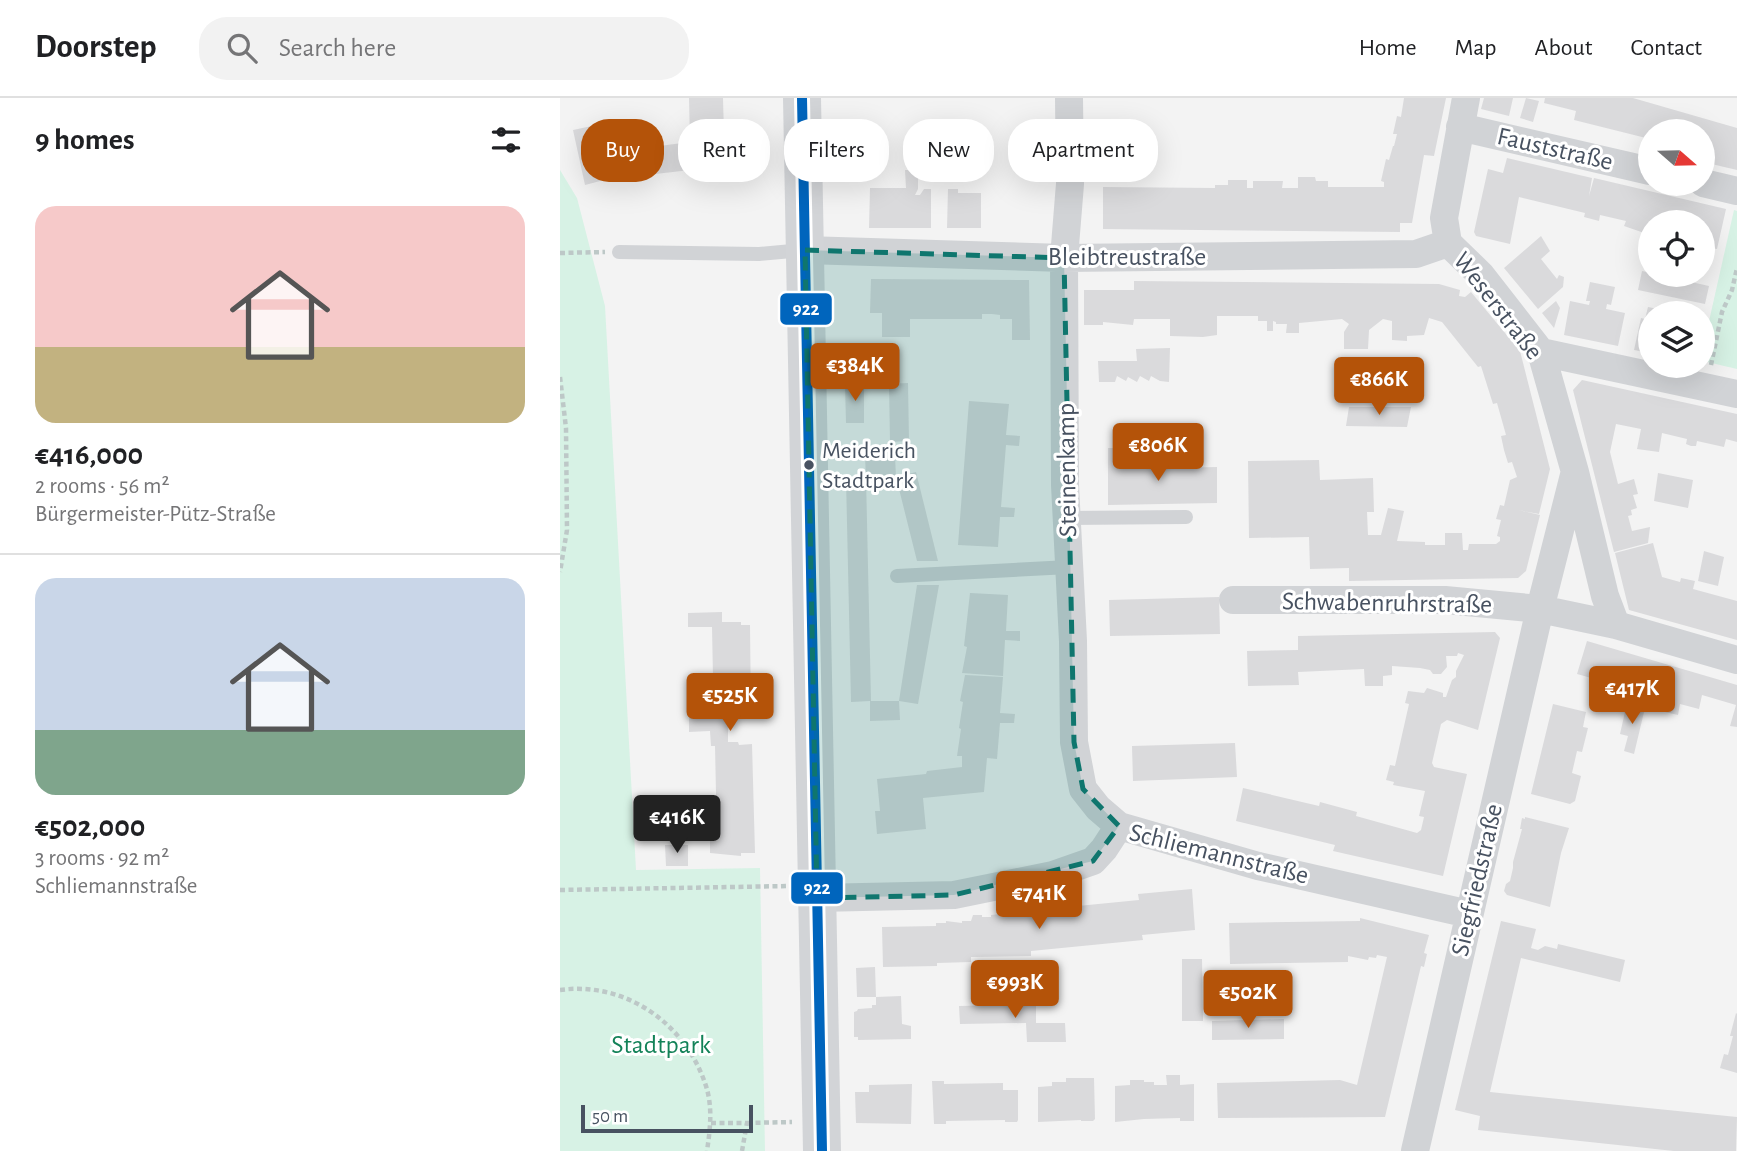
<!DOCTYPE html>
<meta charset="utf-8">
<style>
body{margin:0;font-family:"Alegreya Sans",sans-serif;background:#f2f2f2;color:#202124;height:100vh;display:flex;flex-direction:column;font-size:26px;white-space:nowrap}
*{box-sizing:border-box;margin:0}
p{font-size:23px;color:#757577}
.icon{flex:none;width:38px;height:38px;fill:none;stroke:currentColor;stroke-width:2;stroke-linecap:round;stroke-linejoin:round}
.map{position:relative;flex:1;overflow:hidden}
.panel{display:flex;flex-direction:column;background:#fff;width:560px}
.panel>*{flex:none}
.top-card{position:absolute;left:21px;top:21px;width:665px;height:63px;display:flex;gap:14px}
.needle{width:46px;rotate:110deg}
.tools{position:absolute;left:1078px;top:21px;display:grid;gap:14px}
.tools a{display:grid;place-items:center;width:77px;height:77px;border-radius:50%;background:#fff;box-shadow:0 7px 28px #0002;font-size:35px}
.scale{position:absolute;left:21px;bottom:18px;width:172px;box-sizing:border-box;padding-left:7px;border:4px solid #485261;border-top:0;font-size:19px;line-height:24px;white-space:nowrap;color:#485261;-webkit-text-stroke:5px #fff;paint-order:stroke}
.price{position:absolute;translate:-50% -60px;padding:0 16px;border-radius:7px;background:#b45309;color:#fff;font-size:23px;line-height:46px;filter:drop-shadow(0 2px 4px #0008)}
.price::after{content:'';position:absolute;left:50%;top:42px;width:21px;height:16px;margin-left:-10px;background:inherit;clip-path:polygon(0 0,100% 0,50% 100%)}
.price.active{background:#222;color:#fff}
ul{padding:0;list-style:none}
li{display:grid;align-content:center;gap:14px;height:371px;padding:0 35px}
li+li{border-top:2px solid #e0e0e0}
li span{display:grid;place-items:center;height:217px;border-radius:21px;color:#555}
li>.icon{margin-inline-start:auto}
span .icon{width:126px;height:126px;fill:#fffc;stroke-width:1}
li b{font-size:30px}
h2{display:flex;justify-content:space-between;align-items:center;height:84px;padding:0 35px;font-size:30px}
.chip{padding:0 24px;border-radius:28px;background:#fff;box-shadow:0 7px 28px #0002;font-size:24px;line-height:63px}
.chip.active{background:#b45309;color:#fff}
header{display:flex;align-items:center;gap:42px;box-sizing:border-box;height:98px;padding:0 35px;background:#fff;border-bottom:2px solid #e0e0e0}
header strong{font-size:33px}
nav{display:flex;gap:38px;margin-inline-start:auto;font-size:24px}
.search{width:490px;height:63px;background:#f2f2f2;display:flex;align-items:center;gap:18px;box-sizing:border-box;padding:0 24px;border-radius:28px;color:#757577;font-size:26px}
main{display:flex;flex:1;min-height:0}
.map>svg:first-child{display:block}
</style>
<header>
<strong>Doorstep</strong>
<div class="search"><svg class="icon" aria-label="search" viewBox="0 0 24 24"><circle cx="10" cy="10" r="6"/><path d="M15 15l6 6"/></svg>Search here</div>
<nav><a>Home</a><a>Map</a><a>About</a><a>Contact</a></nav>
</header>
<main>
<section class="panel">
<h2>9 homes<svg class="icon" aria-label="filters" viewBox="0 0 24 24"><path d="M4 7h16M4 17h16"/><circle cx="9" cy="7" r="2"/><circle cx="15" cy="17" r="2"/></svg></h2>
<ul>
<li><span style="background:linear-gradient(#f6c9c9 65%,#c2b280 0)"><svg class="icon" aria-label="home" viewBox="0 0 24 24"><path d="M3 11l9-7 9 7M6 9v11h12V9"/></svg></span><div><b>€416,000</b><p>2 rooms · 56 m²</p><p>Bürgermeister-Pütz-Straße</p></div></li>
<li><span style="background:linear-gradient(#c9d6e8 70%,#7fa58c 0)"><svg class="icon" aria-label="home" viewBox="0 0 24 24"><path d="M3 11l9-7 9 7M6 9v11h12V9"/></svg></span><div><b>€502,000</b><p>3 rooms · 92 m²</p><p>Schliemannstraße</p></div></li>
</ul>
</section>
<div class="map">
<svg width="1177" height="1053" viewBox="0 0 1177 1053">
<rect width="100%" height="100%" fill="#f3f3f3"/>
<path fill="#d7f2e5" d="M 0,72 L 17,100 L 45,208 L 76,772 L 200,770 L 205,1053 L 0,1053 Z
M 1174,112 L 1177,113 L 1177,271 L 1143,263 L 1143,250 Z"/>
<path fill="#dadadc" d="M 129,0 L 163,0 L 165,74 L 130,75 L 130,72 L 44,82 L 25,87 L 13,32 L 32,28 L 38,56 L 130,44 Z
M 844,0 L 886,0 L 874,58 L 864,57 L 852,125 L 840,125 L 840,134 L 543,131 L 543,89 L 655,90 L 655,87 L 668,87 L 668,82 L 687,82 L 687,90 L 693,90 L 693,83 L 723,83 L 722,90 L 738,90 L 738,79 L 755,79 L 756,83 L 768,83 L 768,89 L 824,89 L 824,84 L 821,83 L 826,61 L 829,62 L 833,48 L 834,48 L 837,36 L 833,36 L 837,18 L 841,19 Z
M 924,0 L 953,0 L 949,18 L 921,11 Z
M 966,0 L 979,3 L 973,24 L 960,20 Z
M 985,0 L 1073,0 L 1177,30 L 1177,72 L 1143,64 L 1143,33 L 1090,33 L 1090,41 L 1014,22 L 1016,13 L 984,5 Z
M 947,60 L 1032,80 L 1029,98 L 1034,80 L 1166,111 L 1157,151 L 1145,149 L 1143,156 L 1143,124 L 1090,124 L 1090,137 L 1064,128 L 1066,123 L 1040,117 L 1039,123 L 1024,119 L 1025,115 L 959,99 L 950,146 L 916,138 L 914,134 L 928,71 L 943,75 Z
M 345,72 L 358,72 L 358,91 L 355,97 L 360,97 L 364,91 L 371,91 L 371,130 L 309,130 L 310,90 L 346,90 Z
M 388,91 L 398,91 L 398,95 L 421,95 L 421,130 L 387,130 Z
M 981,138 L 990,153 L 981,161 L 997,181 L 999,177 L 1004,179 L 1003,189 L 978,211 L 944,170 Z
M 1082,173 L 1149,188 L 1145,206 L 1078,192 Z
M 311,181 L 469,182 L 470,242 L 452,242 L 452,221 L 440,221 L 440,217 L 432,216 L 422,216 L 422,221 L 350,221 L 350,239 L 322,239 L 322,215 L 310,215 Z
M 574,183 L 879,186 L 900,192 L 899,198 L 905,199 L 911,194 L 960,253 L 990,371 L 979,416 L 958,412 L 980,417 L 966,473 L 958,480 L 789,483 L 789,470 L 750,471 L 749,439 L 689,440 L 688,363 L 759,362 L 760,382 L 813,380 L 814,414 L 807,414 L 808,437 L 821,437 L 828,410 L 844,413 L 837,443 L 865,444 L 865,447 L 885,447 L 885,435 L 902,435 L 903,452 L 908,452 L 909,446 L 936,446 L 940,443 L 940,439 L 937,438 L 941,422 L 936,421 L 940,407 L 944,408 L 950,382 L 957,379 L 952,364 L 948,365 L 944,352 L 941,338 L 946,337 L 937,305 L 933,306 L 921,268 L 918,269 L 882,224 L 869,220 L 864,237 L 847,238 L 847,243 L 832,242 L 832,223 L 823,221 L 809,232 L 808,251 L 784,251 L 784,234 L 789,226 L 782,221 L 739,225 L 739,235 L 726,235 L 727,226 L 716,226 L 716,224 L 713,223 L 713,233 L 707,233 L 707,223 L 698,223 L 698,218 L 657,218 L 657,237 L 643,239 L 610,238 L 610,221 L 574,221 L 573,227 L 543,224 L 543,227 L 524,227 L 524,192 L 574,192 Z
M 1030,184 L 1055,189 L 1051,207 L 1047,206 L 1046,211 L 1065,215 L 1058,248 L 1004,237 L 1010,203 L 1029,207 L 1030,203 L 1026,203 Z
M 996,203 L 1000,210 L 994,230 L 982,215 Z
M 1088,209 L 1103,212 L 1103,215 L 1090,215 L 1090,255 L 1074,252 L 1081,220 L 1085,221 Z
M 610,250 L 609,284 L 600,283 L 591,278 L 589,283 L 580,278 L 577,284 L 568,279 L 566,283 L 557,278 L 555,284 L 539,284 L 538,263 L 577,263 L 576,251 Z
M 1022,282 L 1177,316 L 1177,344 L 1166,341 L 1164,349 L 1137,343 L 1136,348 L 1131,348 L 1126,346 L 1127,341 L 1102,335 L 1099,354 L 1077,351 L 1081,331 L 1056,326 L 1050,354 L 1058,386 L 1074,381 L 1078,396 L 1073,397 L 1077,410 L 1071,412 L 1072,417 L 1068,418 L 1072,433 L 1090,429 L 1088,445 L 1054,454 L 1013,292 Z
M 348,285 L 349,343 L 330,344 L 329,286 Z
M 285,286 L 304,286 L 304,325 L 286,325 Z
M 409,303 L 449,306 L 446,337 L 460,338 L 459,348 L 446,347 L 441,409 L 455,410 L 454,419 L 440,419 L 438,449 L 398,447 Z
M 789,309 L 851,309 L 847,329 L 786,328 Z
M 548,350 L 568,350 L 569,371 L 657,369 L 657,405 L 548,407 Z
M 335,358 L 336,379 L 306,379 L 305,359 Z
M 356,374 L 378,463 L 357,463 L 336,379 Z
M 1098,375 L 1133,382 L 1128,410 L 1094,403 Z
M 306,379 L 311,603 L 339,603 L 357,487 L 379,487 L 358,606 L 339,603 L 340,622 L 310,623 L 310,603 L 291,604 L 286,380 Z
M 1093,445 L 1102,479 L 1120,484 L 1121,480 L 1135,483 L 1133,491 L 1177,503 L 1177,542 L 1069,512 L 1055,455 Z
M 1144,453 L 1164,459 L 1158,488 L 1138,483 Z
M 410,495 L 448,497 L 446,533 L 460,533 L 460,543 L 445,542 L 443,578 L 402,575 L 407,549 L 404,548 Z
M 659,499 L 660,536 L 550,538 L 549,502 Z
M 162,514 L 162,524 L 181,524 L 181,527 L 190,527 L 191,619 L 177,619 L 177,622 L 168,622 L 168,644 L 178,644 L 179,647 L 192,646 L 195,755 L 181,755 L 181,758 L 150,755 L 150,743 L 157,743 L 155,648 L 151,648 L 150,633 L 129,634 L 129,619 L 154,619 L 153,591 L 148,591 L 148,580 L 153,580 L 152,529 L 128,529 L 128,515 Z
M 935,534 L 940,540 L 918,632 L 887,622 L 881,626 L 872,665 L 874,669 L 907,676 L 883,778 L 773,753 L 775,747 L 676,723 L 683,690 L 759,708 L 760,704 L 797,714 L 796,718 L 857,735 L 861,732 L 864,719 L 859,718 L 865,693 L 833,687 L 834,684 L 826,682 L 830,667 L 835,668 L 849,606 L 845,605 L 848,593 L 864,595 L 867,590 L 883,595 L 883,599 L 886,599 L 892,582 L 896,579 L 896,573 L 904,557 L 898,555 L 897,558 L 886,558 L 887,569 L 881,576 L 873,576 L 870,572 L 860,570 L 832,568 L 832,577 L 823,578 L 823,588 L 805,588 L 804,571 L 738,574 L 739,587 L 688,588 L 687,553 L 738,552 L 738,538 Z
M 1027,543 L 1177,587 L 1177,629 L 1170,628 L 1176,607 L 1142,597 L 1139,611 L 1120,606 L 1118,617 L 1105,614 L 1093,612 L 1096,600 L 1053,586 L 1053,589 L 1041,586 L 1042,583 L 1017,576 Z
M 405,577 L 443,579 L 440,615 L 455,616 L 454,625 L 440,625 L 437,661 L 427,660 L 424,694 L 363,700 L 366,731 L 317,736 L 315,713 L 320,713 L 317,681 L 366,676 L 367,673 L 402,669 L 402,658 L 397,658 L 401,631 L 399,630 L 403,604 L 400,603 Z
M 1067,605 L 1085,610 L 1074,656 L 1064,653 L 1068,638 L 1060,636 Z
M 993,606 L 1026,614 L 1023,629 L 1028,630 L 1022,654 L 1017,653 L 1012,675 L 1021,678 L 1015,703 L 1010,706 L 971,696 Z
M 675,645 L 677,679 L 573,683 L 572,648 Z
M 965,719 L 1009,730 L 1001,755 L 990,809 L 947,797 L 944,793 L 946,786 L 950,783 L 953,770 L 953,764 L 962,731 L 960,731 L 962,720 L 965,721 Z
M 105,747 L 128,747 L 128,768 L 106,768 Z
M 632,791 L 635,832 L 582,837 L 583,842 L 471,853 L 471,858 L 411,859 L 411,864 L 377,865 L 377,868 L 323,869 L 322,829 L 376,828 L 376,825 L 386,825 L 386,823 L 402,825 L 402,823 L 411,823 L 413,817 L 422,817 L 422,819 L 431,819 L 431,817 L 440,816 L 440,819 L 451,819 L 451,816 L 468,817 L 467,813 L 579,802 L 578,796 Z
M 800,820 L 869,837 L 864,855 L 867,856 L 864,869 L 861,868 L 825,1019 L 658,1020 L 657,985 L 780,982 L 797,987 L 827,859 L 817,857 L 816,860 L 809,859 L 808,862 L 788,858 L 788,864 L 670,866 L 669,825 L 800,823 Z
M 941,823 L 976,831 L 971,850 L 978,852 L 985,848 L 997,851 L 998,846 L 1065,862 L 1060,884 L 961,860 L 930,994 L 1177,1019 L 1176,1053 L 1114,1053 L 918,1032 L 920,1018 L 895,1012 Z
M 622,861 L 642,861 L 643,923 L 622,923 Z
M 315,869 L 316,899 L 297,899 L 296,870 Z
M 341,898 L 342,926 L 351,928 L 351,941 L 298,942 L 298,939 L 294,939 L 294,914 L 297,913 L 298,911 L 312,910 L 312,907 L 316,907 L 316,899 Z
M 476,906 L 476,925 L 505,925 L 506,944 L 467,944 L 466,925 L 400,926 L 399,908 Z
M 1176,915 L 1177,916 L 1177,975 L 1160,970 L 1164,956 L 1168,957 L 1173,938 L 1170,938 Z
M 724,921 L 724,941 L 652,942 L 652,923 Z
M 606,977 L 620,977 L 620,987 L 634,986 L 634,1023 L 620,1023 L 620,1020 L 584,1021 L 555,1024 L 555,988 L 570,987 L 570,982 L 584,982 L 584,984 L 594,984 L 594,987 L 607,987 Z
M 506,980 L 534,980 L 535,1021 L 533,1023 L 521,1023 L 521,1022 L 478,1024 L 478,989 L 492,988 L 492,984 L 506,984 Z
M 372,983 L 384,983 L 384,986 L 443,985 L 443,992 L 458,992 L 458,1022 L 457,1024 L 445,1024 L 445,1022 L 386,1023 L 386,1026 L 374,1026 Z
M 352,986 L 351,1026 L 296,1025 L 295,994 L 309,994 L 309,987 Z"/>
<g fill="none" stroke-linecap="round" stroke-linejoin="round">
<path stroke="#bdc8c7" stroke-width="4.5" stroke-dasharray="5 3.5" stroke-linecap="butt" d="M 0,155 L 45,154
M 1151,267 L 1162,214 L 1172,192 L 1177,170
M 0,279 L 6,330 L 7,432 L 0,474
M 0,792 L 230,788
M 0,892 C 66,883 126,926 146,988 C 153,1010 150,1032 147,1053
M 151,1025 L 187,1025 L 182,1053
M 187,1025 L 232,1024"/>
<path stroke="#d1d3d6" stroke-width="14" d="M 59,154 L 199,156 L 243,152
M 507,420 L 626,419
M 337,478 L 509,469"/>
<path stroke="#d1d3d6" stroke-width="28" d="M 509,0 L 510,86 L 504,160 L 505,387 L 513,543 L 514,644 L 523,691 L 538,710 L 559,728
M 906,0 L 884,120 L 888,145 L 921,177 L 981,254 L 1015,374 L 1045,498 L 1056,527 L 1177,562
M 900,29 L 1090,73
M 1143,85 L 1177,93
M 245,152 L 504,160 L 856,156 L 888,145
M 981,254 L 1177,296
M 1014,377 L 980,511 L 1056,527
M 673,502 L 885,502 L 980,511 L 855,1053
M 257,800 L 394,797 L 493,777 L 533,763 L 544,751 L 559,728 L 698,768 L 909,816"/>
<path stroke="#d2d4d7" stroke-width="38" d="M 242,0 L 262,1053"/>
<g stroke="#fff" stroke-width="16">
<path id="bus-1" d="M 242,0 L 262,1053"/>
</g>
<use href="#bus-1" stroke="#0065bd" stroke-width="10"/>
</g>
<path fill="#0f766e" fill-opacity="0.2" stroke="#0f766e" stroke-width="5" stroke-dasharray="14 9" stroke-linejoin="round" d="M 245,152 L 504,160 L 514,644 L 523,691 L 559,728 L 533,763 L 394,797 L 257,800 Z"/>
<circle fill="#485261" stroke="#fff" stroke-width="2.5" cx="249" cy="367" r="6"/>
<g text-anchor="middle" dominant-baseline="central" stroke-width="6" stroke-linejoin="round" paint-order="stroke">
<g font-size="24" fill="#485261" stroke="#fff" text-anchor="start">
<text x="262" y="353">Meiderich<tspan x="262" dy="30">Stadtpark</tspan></text>
</g>
<g font-size="26" fill="#485261" stroke="#fff">
<text transform="translate(995 51) rotate(13)">Fauststraße</text>
<text x="567" y="159">Bleibtreustraße</text>
<text transform="translate(938 208) rotate(52)">Weserstraße</text>
<text transform="translate(507 372) rotate(-91)">Steinenkamp</text>
<text transform="translate(827 505) rotate(1)">Schwabenruhrstraße</text>
<text transform="translate(659 756) rotate(14)">Schliemannstraße</text>
<text transform="translate(917 782) rotate(-77)">Siegfriedstraße</text>
</g>
<g font-size="26" fill="#138258" stroke="#fff">
<text x="101" y="947">Stadtpark</text>
</g>
</g>
<g stroke="#fff" stroke-width="2.5">
<rect x="219" y="194" width="54" height="34" rx="7" fill="#0065bd"/>
<rect x="230" y="773" width="54" height="34" rx="7" fill="#0065bd"/>
</g>
<g font-size="19" text-anchor="middle" font-weight="bold" fill="#fff">
<text x="246" y="217">922</text>
<text x="257" y="796">922</text>
</g>
</svg>
<div class="tools">
<a><svg class="needle" viewBox="-14 -14 28 28"><path d="M0-13l5 13h-10z" fill="#e53935"/><path d="M0 13l5-13h-10z" fill="#757577"/></svg></a>
<a><svg class="icon" aria-label="locate" viewBox="0 0 24 24"><circle cx="12" cy="12" r="6"/><path d="M12 2v4M12 18v4M2 12h4M18 12h4"/></svg></a>
<a><svg class="icon" aria-label="layers" viewBox="0 0 24 24"><path d="M12 4l9 5-9 5-9-5zM3 14l9 5 9-5"/></svg></a>
</div>
<div class="scale">50 m</div>
<b class="price" style="left:295px;top:305px">€384K</b>
<b class="price" style="left:819px;top:319px">€866K</b>
<b class="price" style="left:598px;top:385px">€806K</b>
<b class="price" style="left:1072px;top:628px">€417K</b>
<b class="price" style="left:170px;top:635px">€525K</b>
<b class="price active" style="left:117px;top:757px">€416K</b>
<b class="price" style="left:479px;top:833px">€741K</b>
<b class="price" style="left:455px;top:922px">€993K</b>
<b class="price" style="left:688px;top:932px">€502K</b>
<div class="top-card">
<a class="chip active">Buy</a>
<a class="chip">Rent</a>
<a class="chip">Filters</a>
<a class="chip">New</a>
<a class="chip">Apartment</a>
</div>
</div>
</main>
